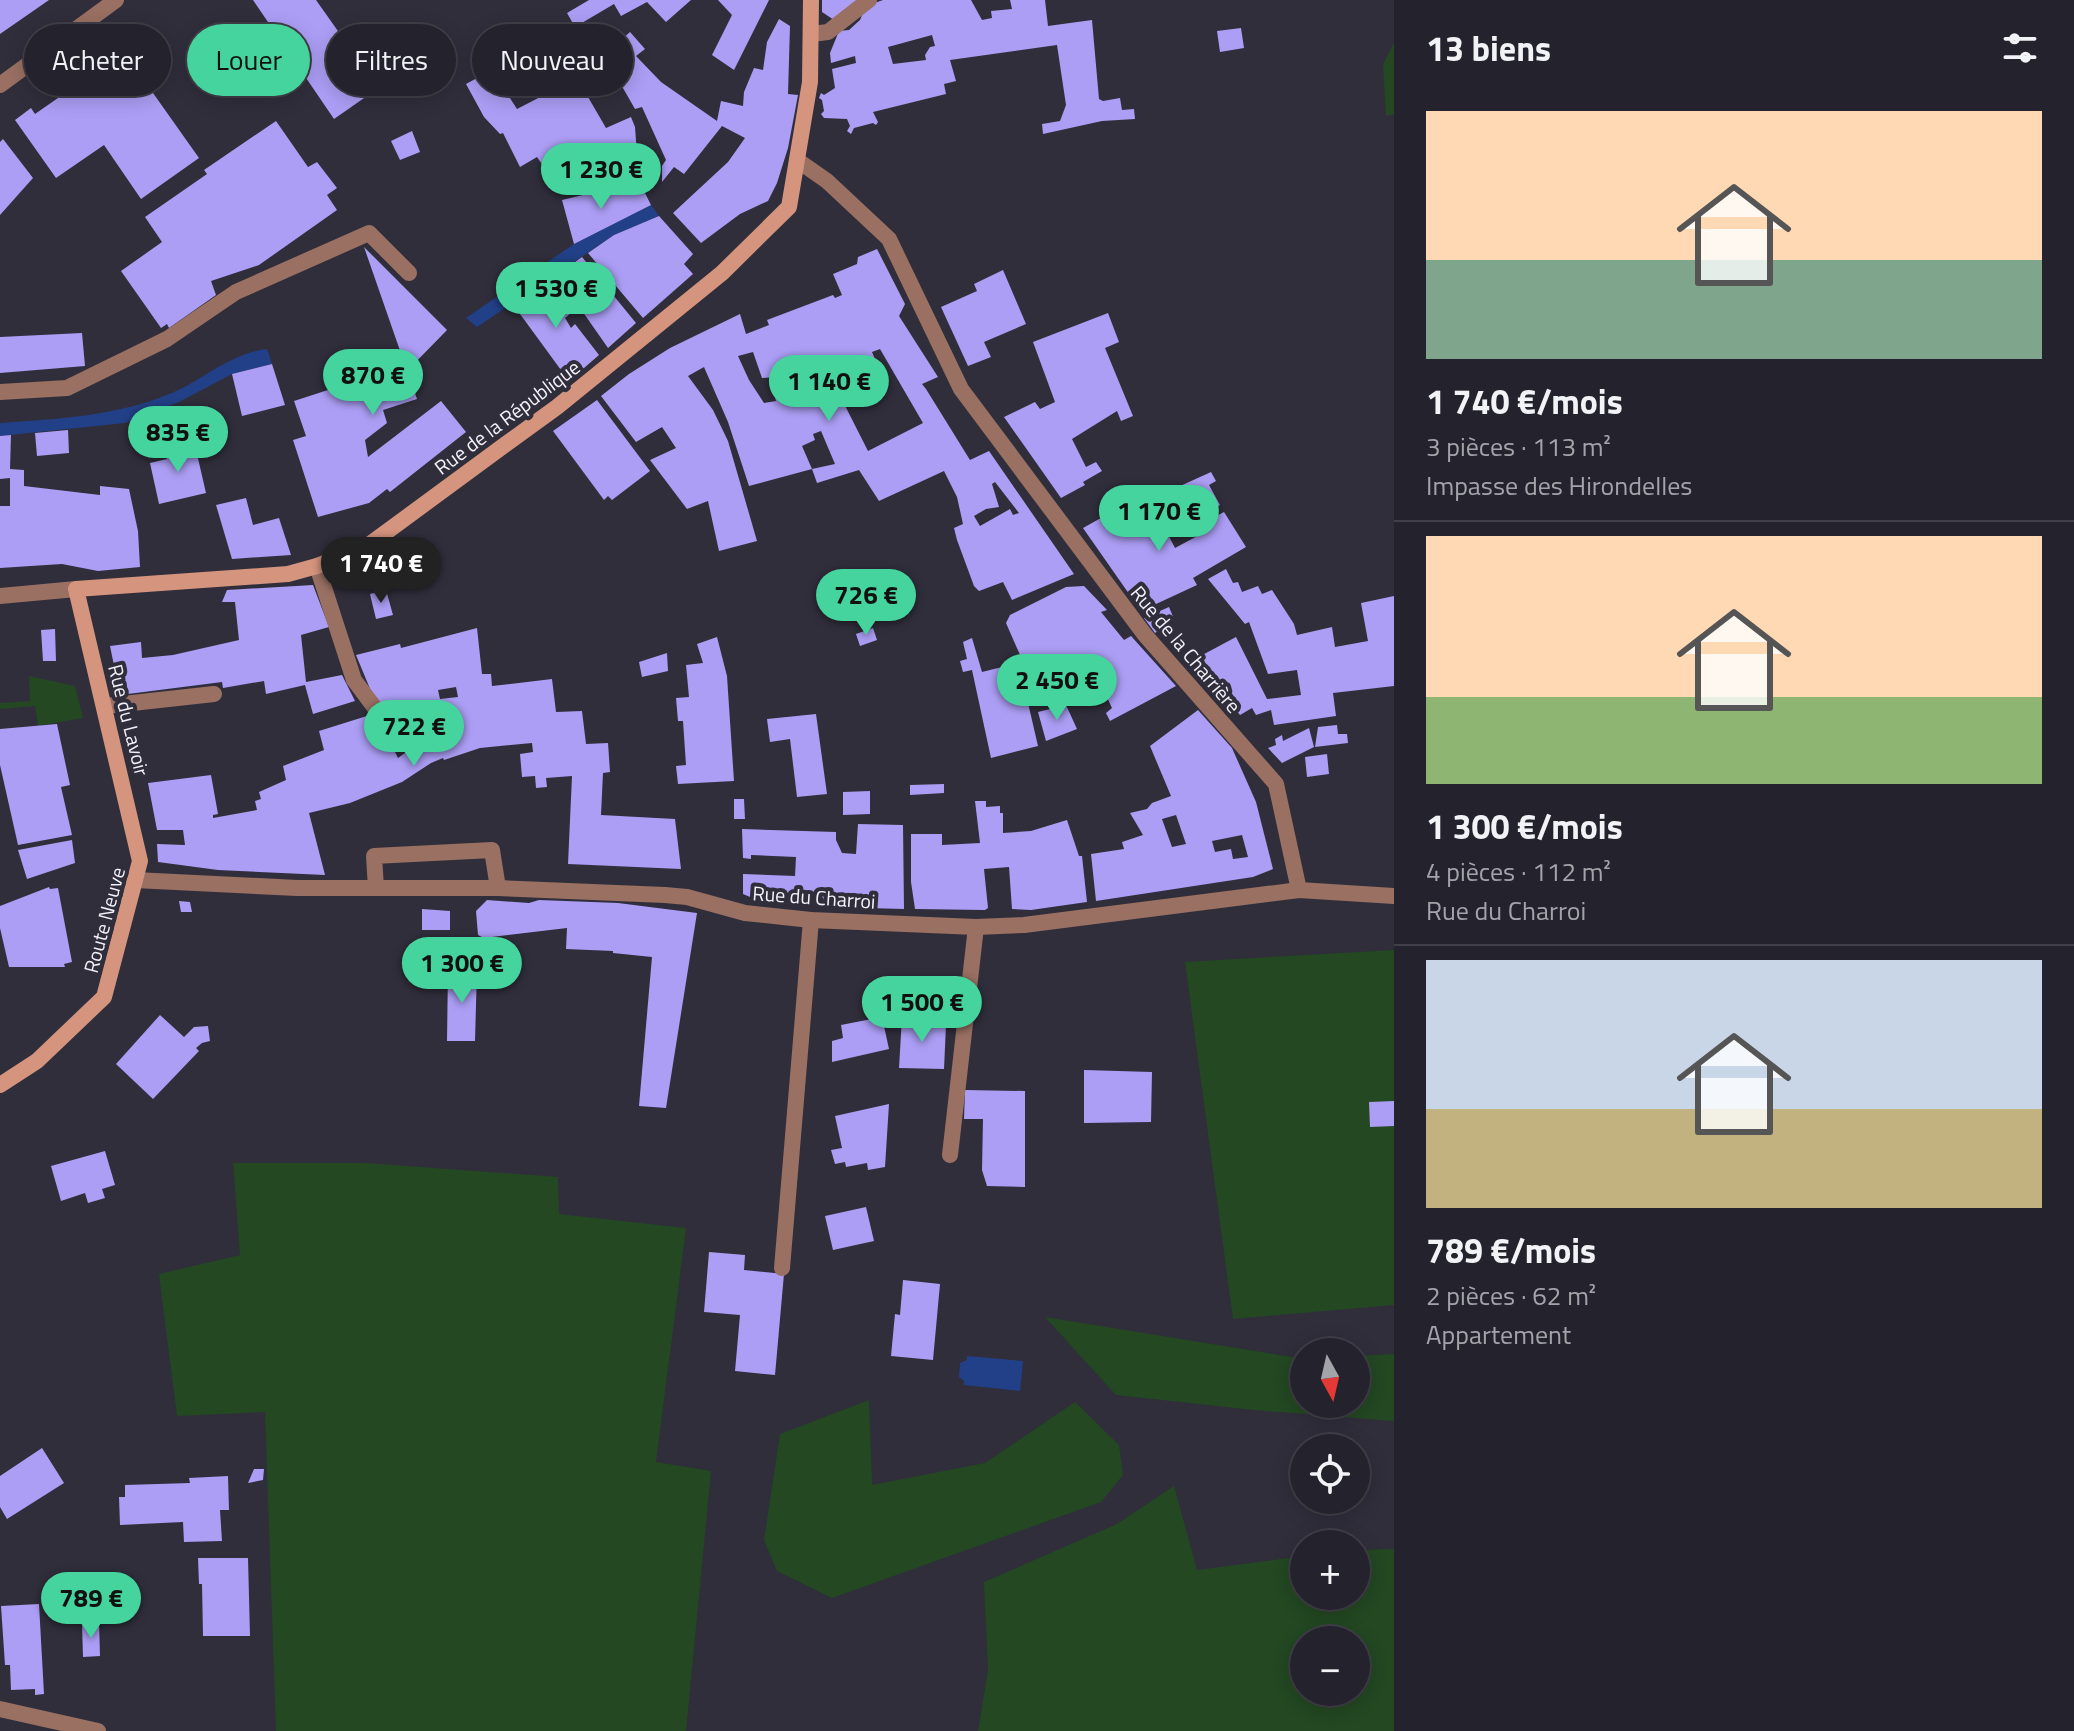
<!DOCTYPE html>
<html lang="fr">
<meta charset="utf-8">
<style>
body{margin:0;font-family:"Titillium Web",sans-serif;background:#2c2a34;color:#f1f3f6;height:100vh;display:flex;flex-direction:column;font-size:30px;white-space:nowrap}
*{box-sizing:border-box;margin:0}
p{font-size:26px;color:#a3a4a9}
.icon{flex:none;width:44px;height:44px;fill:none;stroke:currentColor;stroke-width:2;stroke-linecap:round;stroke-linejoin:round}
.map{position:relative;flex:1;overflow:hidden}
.details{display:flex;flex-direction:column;background:#24222c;width:680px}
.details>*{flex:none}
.hud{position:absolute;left:24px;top:24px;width:760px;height:72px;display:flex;gap:16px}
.needle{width:52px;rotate:172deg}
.tools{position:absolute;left:1290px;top:1338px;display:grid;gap:16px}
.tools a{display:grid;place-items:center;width:80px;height:80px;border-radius:50%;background:#24222c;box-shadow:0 4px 20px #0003,0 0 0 2px #413f48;font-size:40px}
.price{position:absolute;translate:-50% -68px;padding:0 18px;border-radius:28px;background:#46d49e;color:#111;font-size:26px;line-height:52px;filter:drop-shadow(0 2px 4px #0008)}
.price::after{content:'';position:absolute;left:50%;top:48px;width:24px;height:18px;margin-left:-12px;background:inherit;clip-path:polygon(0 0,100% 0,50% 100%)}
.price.selected{background:#222;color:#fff}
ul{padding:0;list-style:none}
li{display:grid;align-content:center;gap:16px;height:424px;padding:0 32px}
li+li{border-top:2px solid #413f48}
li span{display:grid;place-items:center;height:248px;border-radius:0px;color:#555}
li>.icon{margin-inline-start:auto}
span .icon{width:144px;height:144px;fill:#fffc;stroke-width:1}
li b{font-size:34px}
h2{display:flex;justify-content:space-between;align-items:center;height:96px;padding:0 32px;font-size:34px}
.pill{padding:0 28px;border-radius:36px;background:#24222c;box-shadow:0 4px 20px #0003,0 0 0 2px #413f48;font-size:28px;line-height:72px}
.pill.selected{background:#46d49e;color:#111}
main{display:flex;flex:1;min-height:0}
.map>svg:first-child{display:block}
</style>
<main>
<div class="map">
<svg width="1394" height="1731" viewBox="0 0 1394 1731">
<rect width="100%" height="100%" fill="#302e3b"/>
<path fill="#234822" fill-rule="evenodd" d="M 1394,43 L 1394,114 L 1386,116 L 1383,65 Z
M 29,676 L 75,686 L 83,718 L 38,726 L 35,706 L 0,709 L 0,703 L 30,701 Z
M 1394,950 L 1394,1305 L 1233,1319 L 1185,962 Z
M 233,1163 L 365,1163 L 558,1177 L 559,1214 L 686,1228 L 656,1462 L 711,1471 L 686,1731 L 276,1731 L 265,1412 L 177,1416 L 159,1274 L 240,1255 Z
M 1045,1317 L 1304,1359 L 1304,1404 L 1356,1404 L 1356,1356 L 1394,1354 L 1394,1421 L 1254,1410 L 1116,1395 Z
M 869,1400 L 872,1485 L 985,1463 L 1075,1402 L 1119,1445 L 1123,1475 L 1101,1502 L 832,1598 L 777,1571 L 764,1540 L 780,1434 Z
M 1174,1486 L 1197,1570 L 1304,1556 L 1304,1596 L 1356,1596 L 1356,1550 L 1394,1549 L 1394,1731 L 978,1731 L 988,1670 L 984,1582 L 1117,1524 ZM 1304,1640 L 1356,1640 L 1356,1692 L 1304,1692 Z"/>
<path fill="#224087" d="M 651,205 L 659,216 L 614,235 L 477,327 L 466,318 L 574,244 Z
M 267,349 L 272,364 L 232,374 L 179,402 L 125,423 L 0,436 L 0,423 C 57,419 118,416 172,393 C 204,379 231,353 267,349 Z
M 967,1356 L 1023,1361 L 1020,1391 L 964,1385 L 964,1381 L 959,1377 L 960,1363 L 967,1360 Z"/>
<path fill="#ac9ef5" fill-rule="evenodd" d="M 0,0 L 49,0 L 0,34 Z
M 253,0 L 316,0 L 345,41 L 334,48 L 367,96 L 334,119 Z
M 589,0 L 691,0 L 666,22 L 647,2 L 621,16 L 614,4 L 575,27 L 567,13 Z
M 718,0 L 769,0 L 734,70 L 712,55 L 732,15 Z
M 822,0 L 857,0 L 834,20 L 822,12 Z
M 883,0 L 971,0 L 982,20 L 992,18 L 991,11 L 1012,9 L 1010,0 L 1045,0 L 1048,26 L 1092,20 L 1099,99 L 1103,101 L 1120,98 L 1122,110 L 1134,109 L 1135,119 L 1102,121 L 1043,134 L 1042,124 L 1060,121 L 1066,105 L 1057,45 L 950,60 L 956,81 L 944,84 L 946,94 L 873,112 L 878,122 L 876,125 L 873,123 L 854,128 L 851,134 L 847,131 L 850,126 L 847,119 L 824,118 L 821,114 L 824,111 L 822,100 L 819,98 L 821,93 L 824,95 L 835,88 L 832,69 L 856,63 L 855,56 L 831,63 L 830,53 L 839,31 L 849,30 L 860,20 L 866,6 ZM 932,35 L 935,46 L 930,47 L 925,55 L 926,60 L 893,64 L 888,47 Z
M 779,19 L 790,26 L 788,94 L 798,95 L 788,148 L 777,183 L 768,201 L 740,214 L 701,243 L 673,213 L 728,162 L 745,138 L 722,126 L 684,174 L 674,167 L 662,182 L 662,166 L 666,160 L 642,107 L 635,109 L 604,55 L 630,32 L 645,49 L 636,56 L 661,82 L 717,121 L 721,101 L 743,106 L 744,92 L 754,68 L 763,70 L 767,42 Z
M 1241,28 L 1244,48 L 1220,52 L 1217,31 Z
M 124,52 L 199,158 L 141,199 L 104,145 L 56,178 L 15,120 L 31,108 L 35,114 Z
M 492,70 L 517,109 L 577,78 L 606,128 L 631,117 L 635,127 L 637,154 L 642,157 L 629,176 L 624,172 L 571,183 L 556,158 L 544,167 L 537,157 L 520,167 L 503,133 L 500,134 L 484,117 L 466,84 Z
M 276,121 L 308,167 L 317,162 L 337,188 L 327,195 L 337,210 L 259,265 L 211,281 L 216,295 L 169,328 L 167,324 L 161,328 L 121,271 L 162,242 L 145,217 L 207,174 L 204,170 Z
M 412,131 L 420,152 L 400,160 L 391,141 Z
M 3,139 L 33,178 L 0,215 L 0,142 Z
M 604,190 L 645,193 L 651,205 L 574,244 L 562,200 Z
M 659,216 L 693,254 L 684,264 L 693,274 L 643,318 L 588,253 L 614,235 Z
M 364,247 L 447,330 L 407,371 L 417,399 L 383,410 L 387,423 L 365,440 L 368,457 L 441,401 L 466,432 L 390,492 L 387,489 L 369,503 L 318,517 L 293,440 L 306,436 L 294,401 L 405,365 Z
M 877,249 L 905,304 L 899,316 L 938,377 L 922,384 L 926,389 L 970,460 L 989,451 L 1074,574 L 1012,600 L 1003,582 L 979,591 L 974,586 L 957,540 L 954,528 L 963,524 L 957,497 L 944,471 L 879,501 L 859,470 L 817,483 L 812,469 L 835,464 L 821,431 L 813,434 L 815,440 L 802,446 L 812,469 L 749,486 L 728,422 L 704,367 L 688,376 L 713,410 L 728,441 L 757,541 L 719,551 L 708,501 L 687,509 L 650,460 L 676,448 L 662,427 L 636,442 L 601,396 L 629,374 L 670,348 L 740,314 L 746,334 L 769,325 L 767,320 L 833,295 L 835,298 L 842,295 L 833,274 L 857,264 L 858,257 ZM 880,349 L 923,423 L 868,451 L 831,378 L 875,359 L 872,352 ZM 753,352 L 762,378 L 799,376 L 804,388 L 774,394 L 776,401 L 764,403 L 749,380 L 738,356 ZM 995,482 L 1019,513 L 1013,515 L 1010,509 L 980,526 L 974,516 L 986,509 L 999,507 L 992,484 Z
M 582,257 L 636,323 L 608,348 L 557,275 Z
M 1003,270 L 1026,324 L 984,342 L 991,357 L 968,366 L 941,307 L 977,291 L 974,284 Z
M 549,281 L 572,312 L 565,318 L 571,328 L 575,324 L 599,355 L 569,381 L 512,303 Z
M 1108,313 L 1119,342 L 1105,348 L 1133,416 L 1121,421 L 1117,411 L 1072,439 L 1086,467 L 1096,462 L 1102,471 L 1083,482 L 1085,485 L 1061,498 L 1004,417 L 1035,402 L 1040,409 L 1055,402 L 1033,342 Z
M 82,333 L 85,366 L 0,373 L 0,337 Z
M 272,364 L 285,405 L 242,416 L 232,374 Z
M 597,400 L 650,471 L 612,500 L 608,496 L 604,500 L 553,431 Z
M 68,430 L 69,453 L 37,456 L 35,433 Z
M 11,435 L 10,469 L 24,470 L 24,486 L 100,495 L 100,486 L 129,489 L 138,531 L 140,567 L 98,571 L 62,564 L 0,568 L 0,506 L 10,506 L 10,478 L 0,479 L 0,436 Z
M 194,441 L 206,493 L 159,504 L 150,463 L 167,459 L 163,447 Z
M 1211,472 L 1216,481 L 1209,485 L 1220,505 L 1201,515 L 1190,495 L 1184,498 L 1178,487 Z
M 246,498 L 253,525 L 279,518 L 291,555 L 232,559 L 216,505 Z
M 1118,499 L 1122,507 L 1127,504 L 1134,517 L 1147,511 L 1154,524 L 1161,521 L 1175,548 L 1203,533 L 1199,525 L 1224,512 L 1246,547 L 1193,578 L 1197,585 L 1141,611 L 1083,528 L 1108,514 L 1104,507 Z
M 1226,569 L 1233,583 L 1238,582 L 1242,592 L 1258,586 L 1262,594 L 1272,590 L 1294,624 L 1297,635 L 1332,627 L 1335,647 L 1368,641 L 1361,603 L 1394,596 L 1394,686 L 1333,693 L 1336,716 L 1274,725 L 1271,710 L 1256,715 L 1252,708 L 1240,715 L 1193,660 L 1236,637 L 1267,699 L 1301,695 L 1297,670 L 1268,674 L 1249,622 L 1245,624 L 1208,579 Z
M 313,585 L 329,627 L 301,635 L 306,682 L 342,675 L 355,701 L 313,714 L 305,685 L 266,694 L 264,681 L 223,688 L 222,682 L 120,695 L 110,646 L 141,642 L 142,658 L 173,655 L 239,640 L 235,602 L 222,602 L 227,590 Z
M 1084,586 L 1107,610 L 1101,612 L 1124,640 L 1131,636 L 1176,686 L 1110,721 L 1106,713 L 1112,708 L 1103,689 L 1095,660 L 1034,687 L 1006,623 L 1010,615 L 1066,587 Z
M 386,590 L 393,615 L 376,619 L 370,594 Z
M 1169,607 L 1174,619 L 1155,633 L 1144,618 Z
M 477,628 L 482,674 L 491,674 L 492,686 L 552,679 L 556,712 L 582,711 L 586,744 L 608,743 L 610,772 L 603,773 L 601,815 L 675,819 L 681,869 L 568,864 L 572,776 L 546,778 L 547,787 L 536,788 L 535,776 L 522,777 L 520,754 L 533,752 L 532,743 L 480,748 L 444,760 L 443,758 L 431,763 L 402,782 L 350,803 L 309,813 L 325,875 L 218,870 L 158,862 L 157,844 L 185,845 L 183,830 L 157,830 L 148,783 L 211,775 L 218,814 L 213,815 L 213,818 L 257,810 L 255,801 L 261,799 L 259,792 L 286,780 L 283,766 L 324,750 L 319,731 L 370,715 L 389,740 L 398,758 L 416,745 L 373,696 L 356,655 L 400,644 L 401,648 ZM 456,687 L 458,697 L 440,699 L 438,690 Z
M 873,628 L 877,640 L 860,646 L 856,634 Z
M 55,629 L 56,661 L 43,661 L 41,630 Z
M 717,637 L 727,676 L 734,781 L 678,784 L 676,766 L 686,765 L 683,721 L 678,721 L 676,698 L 689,697 L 686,665 L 703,663 L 697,644 Z
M 972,638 L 982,672 L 1014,664 L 1025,690 L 1038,746 L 991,758 L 972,670 L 963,672 L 960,661 L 967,659 L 963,642 Z
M 667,653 L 668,671 L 642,677 L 639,662 Z
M 1066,705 L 1077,729 L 1046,741 L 1038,712 Z
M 1198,710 L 1232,748 L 1256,802 L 1273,869 L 1253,877 L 1096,901 L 1091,854 L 1124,849 L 1122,842 L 1143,835 L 1130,813 L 1147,809 L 1152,803 L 1171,796 L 1150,746 ZM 1176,815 L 1186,844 L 1172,847 L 1162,819 ZM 1242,835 L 1248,857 L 1233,859 L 1231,849 L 1215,852 L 1212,841 Z
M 816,714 L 827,794 L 797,797 L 790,739 L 770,742 L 767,719 Z
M 57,724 L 70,785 L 61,787 L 72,835 L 18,845 L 0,765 L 0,729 Z
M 1337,725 L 1338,734 L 1347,734 L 1348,743 L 1315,747 L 1318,727 Z
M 1309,728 L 1314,747 L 1282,763 L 1268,748 L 1276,745 L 1275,739 L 1282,735 L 1283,741 Z
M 1327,754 L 1329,774 L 1307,777 L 1305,757 Z
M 944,784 L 944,793 L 910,795 L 910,785 Z
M 870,791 L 870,814 L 843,815 L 843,792 Z
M 734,799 L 744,799 L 745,819 L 734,819 Z
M 975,801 L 986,801 L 986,807 L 1000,806 L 1000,813 L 1003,813 L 1003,833 L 1031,831 L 1067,820 L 1079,856 L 1082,856 L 1087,902 L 1031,910 L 1012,909 L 1009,867 L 984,869 L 988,908 L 985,910 L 915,909 L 911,882 L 911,834 L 942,834 L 942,845 L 980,843 Z
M 858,824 L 903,825 L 904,909 L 829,907 L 819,892 L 811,892 L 811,904 L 762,902 L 743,894 L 743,874 L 795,876 L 796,857 L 751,855 L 751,859 L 743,858 L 742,829 L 836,832 L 836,840 L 842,853 L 856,854 Z
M 72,840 L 75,863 L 27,879 L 18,850 Z
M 49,887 L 50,889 L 58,888 L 72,962 L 64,964 L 65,967 L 9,967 L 0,928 L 0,906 Z
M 487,900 L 529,903 L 539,900 L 618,903 L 697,913 L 666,1108 L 639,1106 L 652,957 L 613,953 L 613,951 L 566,949 L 567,928 L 484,938 L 478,935 L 476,911 Z
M 179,901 L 190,902 L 192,912 L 181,912 Z
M 422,909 L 450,911 L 450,930 L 422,930 Z
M 448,970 L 477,970 L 475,1041 L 447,1041 Z
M 160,1015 L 184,1037 L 194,1027 L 208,1026 L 210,1041 L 202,1043 L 196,1048 L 199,1051 L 153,1099 L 116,1064 Z
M 882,1017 L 889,1049 L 832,1062 L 832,1041 L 843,1038 L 841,1025 Z
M 902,1017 L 940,1019 L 939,1024 L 946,1025 L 944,1069 L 899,1068 Z
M 1084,1070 L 1152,1072 L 1151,1122 L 1084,1123 Z
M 965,1090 L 1025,1091 L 1025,1187 L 987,1186 L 982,1170 L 983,1119 L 964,1119 Z
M 1394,1101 L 1394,1126 L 1370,1127 L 1369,1102 Z
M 889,1104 L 885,1167 L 868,1170 L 867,1163 L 846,1167 L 845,1162 L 835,1164 L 831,1150 L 842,1148 L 835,1116 Z
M 105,1151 L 115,1185 L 102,1189 L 105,1198 L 88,1203 L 85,1193 L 61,1201 L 51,1166 Z
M 866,1207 L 874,1241 L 833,1250 L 825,1216 Z
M 709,1252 L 745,1255 L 744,1270 L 784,1274 L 775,1375 L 735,1371 L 740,1315 L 704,1312 Z
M 903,1280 L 940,1284 L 933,1360 L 891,1356 L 895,1314 L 900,1315 Z
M 42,1448 L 64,1483 L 7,1519 L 0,1507 L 0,1476 Z
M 254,1469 L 264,1469 L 263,1480 L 248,1483 Z
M 228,1476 L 229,1510 L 220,1510 L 222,1541 L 184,1542 L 183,1522 L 120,1525 L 119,1497 L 125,1497 L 125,1485 L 190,1483 L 189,1478 Z
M 198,1558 L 248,1558 L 250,1636 L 203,1636 L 202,1584 L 199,1584 Z
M 39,1604 L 44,1694 L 35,1695 L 35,1689 L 11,1690 L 10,1665 L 5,1665 L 1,1606 Z
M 99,1622 L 100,1656 L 83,1657 L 82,1623 Z"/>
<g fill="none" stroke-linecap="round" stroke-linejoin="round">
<path stroke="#997062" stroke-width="16" d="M 376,888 L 374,856 L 492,850 L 498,888
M 950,1155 L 976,927
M 782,1268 L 811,920
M 0,1709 L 98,1731"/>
<path stroke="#997062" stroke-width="16" d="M 811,34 L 828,32 L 869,0
M 0,85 L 116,0
M 797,160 L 827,181 L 889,239 L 961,389 L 1145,635 L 1276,784 L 1299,890
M 0,392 L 67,388 L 167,339 L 236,292 L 369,233 L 409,273
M 317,566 L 354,680 L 402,744
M 0,596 L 76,589
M 105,706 L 214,694
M 135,880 L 297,888 L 498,888 L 665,895 L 687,897 L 745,913 L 811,920 L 976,927 L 1024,925 L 1299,890 L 1394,896"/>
<path stroke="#d4947d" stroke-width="16" d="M 0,1085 L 37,1061 L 104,997 L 140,861 L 76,589 L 288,574 L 317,566 L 366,547 L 506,444 L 557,407 L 722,273 L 789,207 L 810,82 L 811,0"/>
</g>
<g text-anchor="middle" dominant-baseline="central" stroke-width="8" stroke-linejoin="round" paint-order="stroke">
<g font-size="20" fill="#f3f2fb" stroke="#302e3b">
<text transform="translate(507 417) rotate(-37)">Rue de la République</text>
<text transform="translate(1186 649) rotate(50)">Rue de la Charrière</text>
<text transform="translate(129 720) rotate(76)">Rue du Lavoir</text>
<text transform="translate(814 897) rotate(4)">Rue du Charroi</text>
<text transform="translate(104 920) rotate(-75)">Route Neuve</text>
</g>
</g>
</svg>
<div class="tools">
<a><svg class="needle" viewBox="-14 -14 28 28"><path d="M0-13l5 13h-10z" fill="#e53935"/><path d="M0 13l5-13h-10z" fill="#a3a4a9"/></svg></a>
<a><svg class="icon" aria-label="locate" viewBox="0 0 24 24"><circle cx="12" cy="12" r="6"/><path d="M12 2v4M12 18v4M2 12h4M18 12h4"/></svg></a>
<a>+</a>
<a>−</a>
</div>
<b class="price" style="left:601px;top:211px">1 230 €</b>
<b class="price" style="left:556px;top:330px">1 530 €</b>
<b class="price" style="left:373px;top:417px">870 €</b>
<b class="price" style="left:829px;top:423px">1 140 €</b>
<b class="price" style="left:178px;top:474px">835 €</b>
<b class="price" style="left:1159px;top:553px">1 170 €</b>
<b class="price selected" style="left:381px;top:605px">1 740 €</b>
<b class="price" style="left:866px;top:637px">726 €</b>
<b class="price" style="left:1057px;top:722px">2 450 €</b>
<b class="price" style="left:414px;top:768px">722 €</b>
<b class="price" style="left:462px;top:1005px">1 300 €</b>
<b class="price" style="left:922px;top:1044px">1 500 €</b>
<b class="price" style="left:91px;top:1640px">789 €</b>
<div class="hud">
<a class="pill">Acheter</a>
<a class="pill selected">Louer</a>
<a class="pill">Filtres</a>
<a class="pill">Nouveau</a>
</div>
</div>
<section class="details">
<h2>13 biens<svg class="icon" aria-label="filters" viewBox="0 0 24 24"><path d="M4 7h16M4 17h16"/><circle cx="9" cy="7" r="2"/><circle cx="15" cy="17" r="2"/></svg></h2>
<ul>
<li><span style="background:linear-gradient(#ffd9b3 60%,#7fa58c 0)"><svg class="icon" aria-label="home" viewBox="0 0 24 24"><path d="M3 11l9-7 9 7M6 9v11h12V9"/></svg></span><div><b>1 740 €/mois</b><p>3 pièces · 113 m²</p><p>Impasse des Hirondelles</p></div></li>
<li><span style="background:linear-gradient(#ffd9b3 65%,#8fb573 0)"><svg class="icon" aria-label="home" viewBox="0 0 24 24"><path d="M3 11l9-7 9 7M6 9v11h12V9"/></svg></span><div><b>1 300 €/mois</b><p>4 pièces · 112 m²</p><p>Rue du Charroi</p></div></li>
<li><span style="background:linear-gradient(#c9d6e8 60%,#c2b280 0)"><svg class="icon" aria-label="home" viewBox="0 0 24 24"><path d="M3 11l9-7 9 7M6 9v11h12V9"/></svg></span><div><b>789 €/mois</b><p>2 pièces · 62 m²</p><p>Appartement</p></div></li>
</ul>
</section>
</main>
